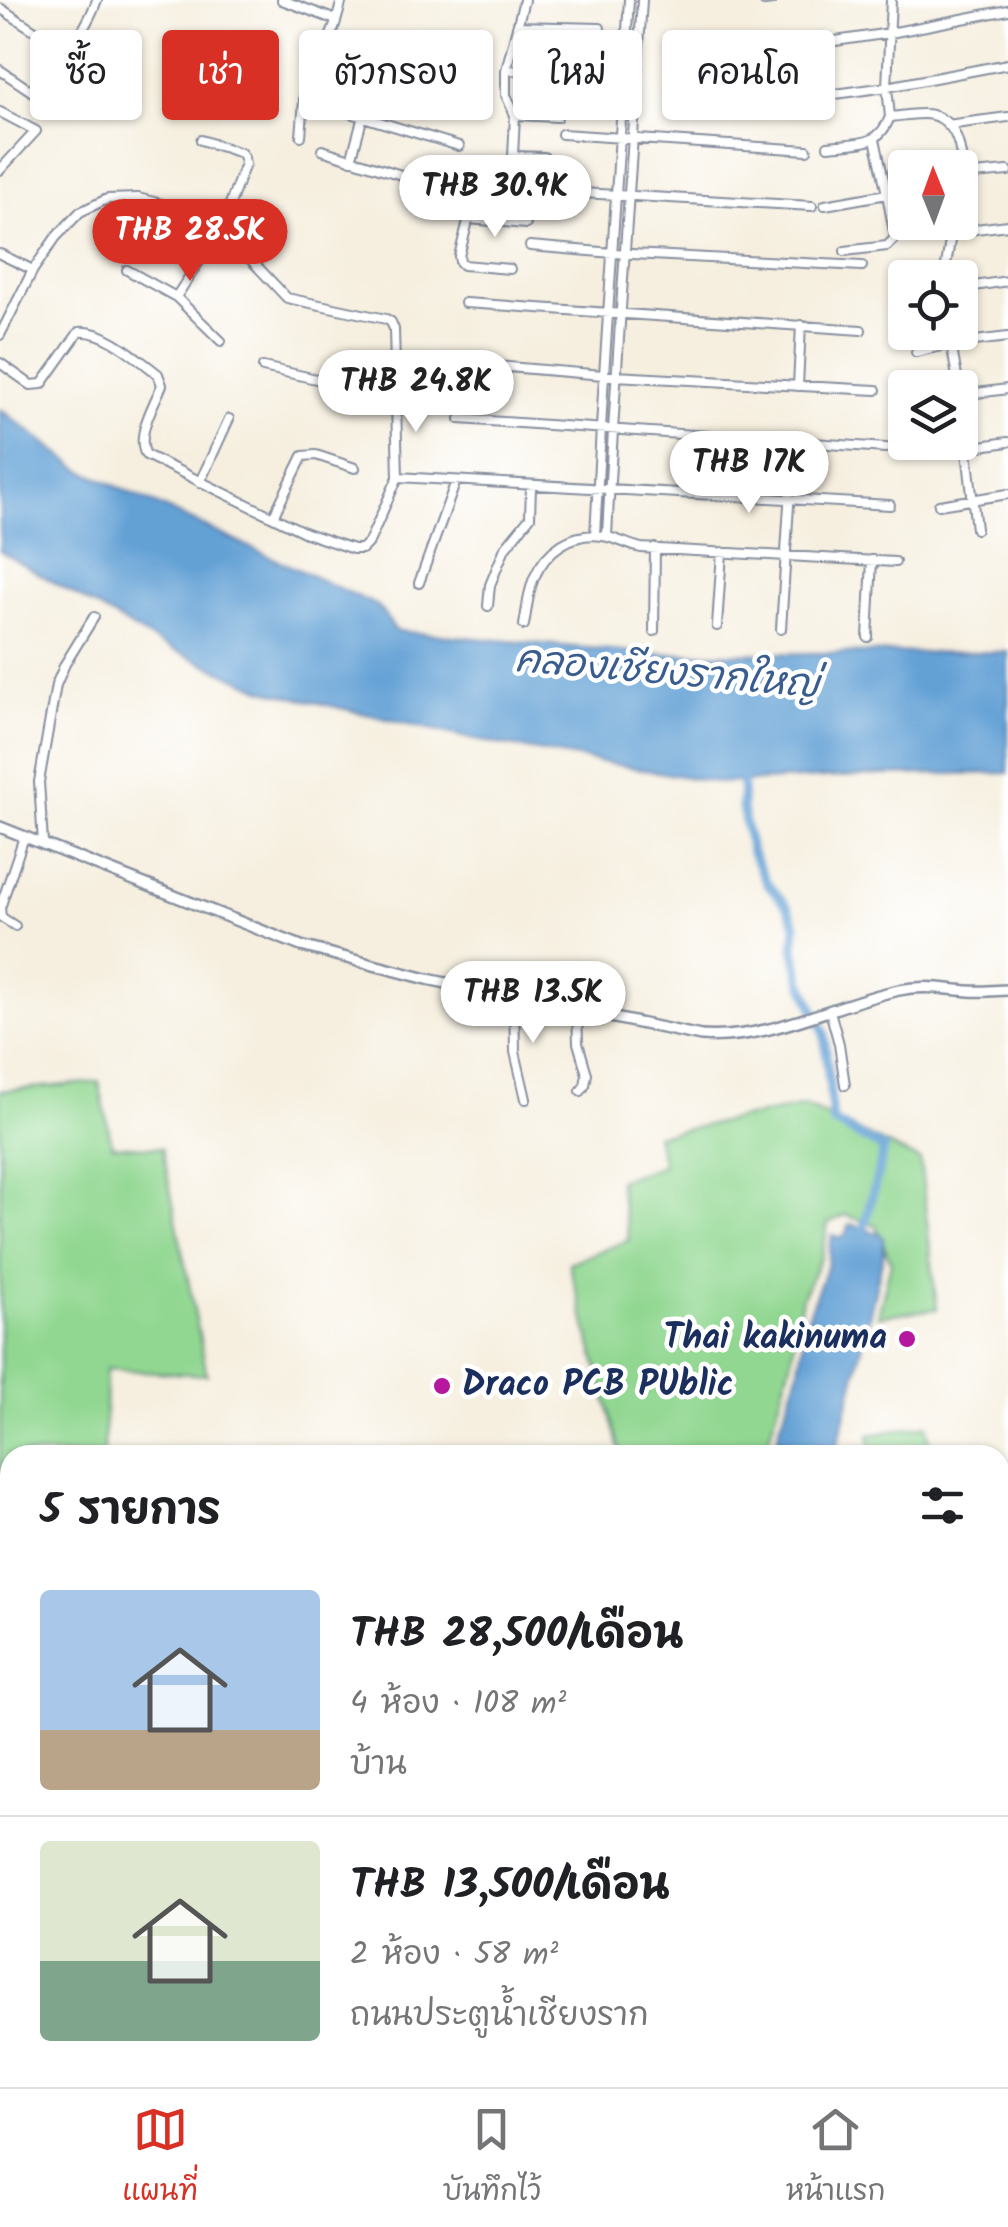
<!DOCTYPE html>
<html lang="th">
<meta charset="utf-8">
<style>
body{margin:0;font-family:Kalam,"Playpen Sans Thai",sans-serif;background:#f2f2f2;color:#202124;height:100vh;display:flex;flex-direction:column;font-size:38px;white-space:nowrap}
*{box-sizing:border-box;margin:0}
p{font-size:32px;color:#757577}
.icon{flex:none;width:55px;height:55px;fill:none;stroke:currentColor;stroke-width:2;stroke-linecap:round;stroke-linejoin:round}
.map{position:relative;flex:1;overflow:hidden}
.side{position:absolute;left:0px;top:1445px;width:1010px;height:642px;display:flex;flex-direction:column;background:#fff;border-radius:30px 30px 0 0;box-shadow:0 2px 8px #0004}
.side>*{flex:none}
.guide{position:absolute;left:30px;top:30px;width:950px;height:90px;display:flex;gap:20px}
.needle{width:65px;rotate:359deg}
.tools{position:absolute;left:888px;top:150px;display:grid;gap:20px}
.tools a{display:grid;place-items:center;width:90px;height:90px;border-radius:10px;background:#fff;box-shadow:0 2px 8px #0004;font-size:50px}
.price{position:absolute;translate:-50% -85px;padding:0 22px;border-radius:35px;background:#fff;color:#222;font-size:32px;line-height:65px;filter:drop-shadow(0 2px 5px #0008)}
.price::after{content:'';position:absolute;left:50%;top:60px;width:30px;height:22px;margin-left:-15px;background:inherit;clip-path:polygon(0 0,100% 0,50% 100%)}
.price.on{background:#d93025;color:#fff}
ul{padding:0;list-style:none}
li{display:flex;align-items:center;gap:30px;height:250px;padding:0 40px}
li+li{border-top:2px solid #e0e0e0}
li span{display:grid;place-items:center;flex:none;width:280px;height:200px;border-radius:10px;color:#555}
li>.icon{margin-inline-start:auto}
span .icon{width:120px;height:120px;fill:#fffc;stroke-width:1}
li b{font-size:42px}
h2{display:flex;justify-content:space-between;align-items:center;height:120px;padding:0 40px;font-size:42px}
.tag{padding:0 35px;border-radius:10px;background:#fff;box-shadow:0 2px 8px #0004;font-size:35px;line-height:90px}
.tag.on{background:#d93025;color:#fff}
.menu{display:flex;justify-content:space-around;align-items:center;height:140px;border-top:2px solid #e0e0e0;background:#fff;font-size:28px;color:#757577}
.menu a{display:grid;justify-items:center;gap:5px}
.menu .on{color:#d93025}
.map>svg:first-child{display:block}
</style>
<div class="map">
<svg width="1008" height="2087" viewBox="0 0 1008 2087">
<rect width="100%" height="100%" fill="#fff"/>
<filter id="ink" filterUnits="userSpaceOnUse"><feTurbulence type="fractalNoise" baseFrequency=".01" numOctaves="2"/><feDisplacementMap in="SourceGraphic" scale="20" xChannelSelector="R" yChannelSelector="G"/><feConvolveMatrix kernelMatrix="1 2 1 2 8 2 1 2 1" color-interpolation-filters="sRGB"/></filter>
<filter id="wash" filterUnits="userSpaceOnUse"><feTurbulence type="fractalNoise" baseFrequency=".0048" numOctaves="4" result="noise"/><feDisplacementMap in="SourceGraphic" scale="40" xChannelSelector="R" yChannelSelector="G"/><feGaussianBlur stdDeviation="2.25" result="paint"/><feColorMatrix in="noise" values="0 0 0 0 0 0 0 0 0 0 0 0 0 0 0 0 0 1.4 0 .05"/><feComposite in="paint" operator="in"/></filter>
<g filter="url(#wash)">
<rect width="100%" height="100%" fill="#f6efdf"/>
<path fill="#91d791" stroke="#568378" stroke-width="2.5" d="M 99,1082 L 112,1145 L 162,1148 L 207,1375 L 106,1369 L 104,1455 L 10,1455 L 10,1534 L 0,1533 L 0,1091 Z
M 805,1106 L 920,1160 L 937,1309 L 878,1316 L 891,1262 L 876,1225 L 845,1215 L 828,1223 L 822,1256 L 802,1297 L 791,1363 L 768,1441 L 768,1455 L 621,1455 L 569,1263 L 629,1240 L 618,1180 L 663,1165 L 656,1135 Z
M 927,1425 L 932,1455 L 873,1455 L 869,1435 Z
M 132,2078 L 227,2078 L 227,2087 L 131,2087 Z
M 566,2078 L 646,2078 L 638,2087 L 566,2087 Z"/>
<path fill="#64a1d5" stroke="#40689a" stroke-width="2.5" d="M 0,409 L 81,470 L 378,606 L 396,631 L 655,654 L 1008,652 L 1008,773 L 880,775 L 720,783 L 481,741 L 264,690 L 160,644 L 0,551 Z
M 850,1224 L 880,1234 L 883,1238 L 884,1252 L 853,1386 L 835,1455 L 774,1455 L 779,1430 L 798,1373 L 809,1312 L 828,1264 L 832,1235 L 840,1238 L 845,1235 Z
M 711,2078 L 804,2078 L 792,2087 L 668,2087 L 690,2084 Z"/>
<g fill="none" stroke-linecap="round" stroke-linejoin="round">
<path stroke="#64a1d5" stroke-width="9" d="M 743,774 L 742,808 L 751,851 L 767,883 L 788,907 L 796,925 L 794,949 L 802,981 L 824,1033 L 833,1122 L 884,1149 L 861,1239"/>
</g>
</g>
<g filter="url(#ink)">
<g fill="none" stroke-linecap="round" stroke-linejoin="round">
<g stroke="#888f9e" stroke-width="12">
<path id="minor" d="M 282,0 L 336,20
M 891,0 L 887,87 L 890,117 C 903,116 920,112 932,115 C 961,122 965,163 960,187
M 764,1 L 772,0
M 0,8 L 69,53
M 517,26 L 600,28
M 767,51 L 890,33 L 1008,10
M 354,60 L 376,68 L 410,74
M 0,70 L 40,97 C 57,64 84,36 97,0
M 506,70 L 593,73
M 776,102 L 887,87 L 1008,64
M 340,110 L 459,146
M 0,112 L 36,131 L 0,170
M 515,115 L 557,117
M 947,125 L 1008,117
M 562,134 L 807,150
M 301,136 L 307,65 C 312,54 322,50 328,40 C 336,28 338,13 342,0
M 875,139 L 887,194
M 828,146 C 857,142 878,148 890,117
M 322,150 L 474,198
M 513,156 L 544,157
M 351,160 L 376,68
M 962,175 L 1008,171
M 546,191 L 812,206
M 825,205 L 887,194 L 895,238 L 887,246 L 845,251
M 468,219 L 526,224
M 951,232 L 1008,225
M 530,246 L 613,253 L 862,266
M 0,254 L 33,270
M 510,269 L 463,265 L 460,262 L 459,256 L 474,198 L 507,170 L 513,156 L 515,115 L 506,95 L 506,70 L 524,0
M 127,270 L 176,297 L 221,341
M 944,278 L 953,222
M 960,288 L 1008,281
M 176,297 L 221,228 L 245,164 L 244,158 L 241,153 L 201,140
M 465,303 L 861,330
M 949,332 L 959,388
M 0,335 L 33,270 L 56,237 L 80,212 L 107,199 L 138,198 L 174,207 L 221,228 L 287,298 L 386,319 L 391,322 L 394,329 L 398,477 L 369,542 L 362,549 L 353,549 L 306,533 L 146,455 C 135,435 154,405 162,385 L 158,374 C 138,359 105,329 79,332 L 42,384 L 31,385 L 0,363
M 916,352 L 950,344 L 1008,337
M 448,362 L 615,376 L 876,390
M 263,367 L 369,391 L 396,391
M 798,386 L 801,325
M 960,391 L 976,529
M 960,395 L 1008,389
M 460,419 L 886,448
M 933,453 L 1008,442
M 398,477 L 890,505
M 200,482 L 229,419
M 939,505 L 1008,494
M 273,517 L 303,456 L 316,455 L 355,468
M 595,535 L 604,375 L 629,0
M 607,536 C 616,357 631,179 642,0
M 419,583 L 456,481
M 488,606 L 490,585 L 505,548 L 530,517 L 531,486
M 524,625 C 527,610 528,592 534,578 C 546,550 572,531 603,536 C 616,538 628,545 641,548 L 895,562
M 717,626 L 722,552
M 781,629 L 793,443
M 654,631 L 655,548
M 868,637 L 872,560
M 43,843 L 39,782 L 56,685 L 65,664 L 94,617
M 15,926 L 1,917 L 0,908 L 24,837
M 514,996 L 515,1052 L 526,1099
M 577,1010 L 578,1043 L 587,1074 L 585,1085 L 581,1091
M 830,1011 L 839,1044 L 845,1085
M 0,1538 L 10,1538
M 1000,1779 L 1008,1772
M 560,2087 L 560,2078
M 823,2087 L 832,2078"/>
</g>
<g stroke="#888f9e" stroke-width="14">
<path id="tertiary" d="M 0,827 L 301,946 L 427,979 L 701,1036 C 769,1041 833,1004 899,990 C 923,985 944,989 969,991 C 982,992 995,990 1008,990"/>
</g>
<use href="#minor" stroke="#fff" stroke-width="8"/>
<use href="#tertiary" stroke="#fff" stroke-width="9"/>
</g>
</g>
<g fill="#b5179e" stroke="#fff" stroke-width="4">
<circle cx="907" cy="1339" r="10"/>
<circle cx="442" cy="1386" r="10"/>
</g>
<g text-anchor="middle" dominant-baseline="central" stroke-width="9" stroke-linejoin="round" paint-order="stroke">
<g font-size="35" font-weight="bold" fill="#1b2f5e" stroke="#fff" text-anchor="end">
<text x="887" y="1339">Thai kakinuma</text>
<text x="462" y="1386" text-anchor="start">Draco PCB PUblic</text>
</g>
<g font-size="38" font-style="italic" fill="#385d8e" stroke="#fff">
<text transform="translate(667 674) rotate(5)">คลองเชียงรากใหญ่</text>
</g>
</g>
</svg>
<div class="tools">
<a><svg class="needle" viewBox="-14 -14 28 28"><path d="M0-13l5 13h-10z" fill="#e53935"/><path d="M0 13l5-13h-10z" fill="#757577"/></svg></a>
<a><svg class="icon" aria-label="locate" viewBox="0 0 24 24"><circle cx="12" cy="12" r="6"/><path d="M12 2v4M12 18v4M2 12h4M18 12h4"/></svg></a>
<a><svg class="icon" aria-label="layers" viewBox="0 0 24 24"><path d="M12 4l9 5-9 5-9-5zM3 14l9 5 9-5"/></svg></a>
</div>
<b class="price" style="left:495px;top:240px">THB 30.9K</b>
<b class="price on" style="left:190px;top:284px">THB 28.5K</b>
<b class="price" style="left:416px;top:435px">THB 24.8K</b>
<b class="price" style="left:749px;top:516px">THB 17K</b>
<b class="price" style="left:533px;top:1046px">THB 13.5K</b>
<div class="guide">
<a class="tag">ซื้อ</a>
<a class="tag on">เช่า</a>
<a class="tag">ตัวกรอง</a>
<a class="tag">ใหม่</a>
<a class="tag">คอนโด</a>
</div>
<section class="side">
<h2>5 รายการ<svg class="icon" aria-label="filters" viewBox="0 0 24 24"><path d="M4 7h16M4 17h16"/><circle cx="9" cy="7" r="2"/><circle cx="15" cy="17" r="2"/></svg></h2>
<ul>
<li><span style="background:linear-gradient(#a9c7e8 70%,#b9a48a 0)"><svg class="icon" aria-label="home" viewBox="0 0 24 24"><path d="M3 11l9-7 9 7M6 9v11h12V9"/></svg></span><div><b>THB 28,500/เดือน</b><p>4 ห้อง · 108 m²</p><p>บ้าน</p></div></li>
<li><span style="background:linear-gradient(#dfe7d0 60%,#7fa58c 0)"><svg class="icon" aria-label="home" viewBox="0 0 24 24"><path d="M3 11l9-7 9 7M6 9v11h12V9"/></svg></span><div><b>THB 13,500/เดือน</b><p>2 ห้อง · 58 m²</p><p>ถนนประตูน้ำเชียงราก</p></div></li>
</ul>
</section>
</div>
<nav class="menu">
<a class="on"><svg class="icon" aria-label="map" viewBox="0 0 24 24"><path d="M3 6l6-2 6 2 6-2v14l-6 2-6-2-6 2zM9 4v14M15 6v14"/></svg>แผนที่</a>
<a><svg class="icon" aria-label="saved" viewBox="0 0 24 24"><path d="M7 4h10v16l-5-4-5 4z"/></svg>บันทึกไว้</a>
<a><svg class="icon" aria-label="home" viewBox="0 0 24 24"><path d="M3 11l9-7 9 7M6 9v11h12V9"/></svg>หน้าแรก</a>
</nav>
